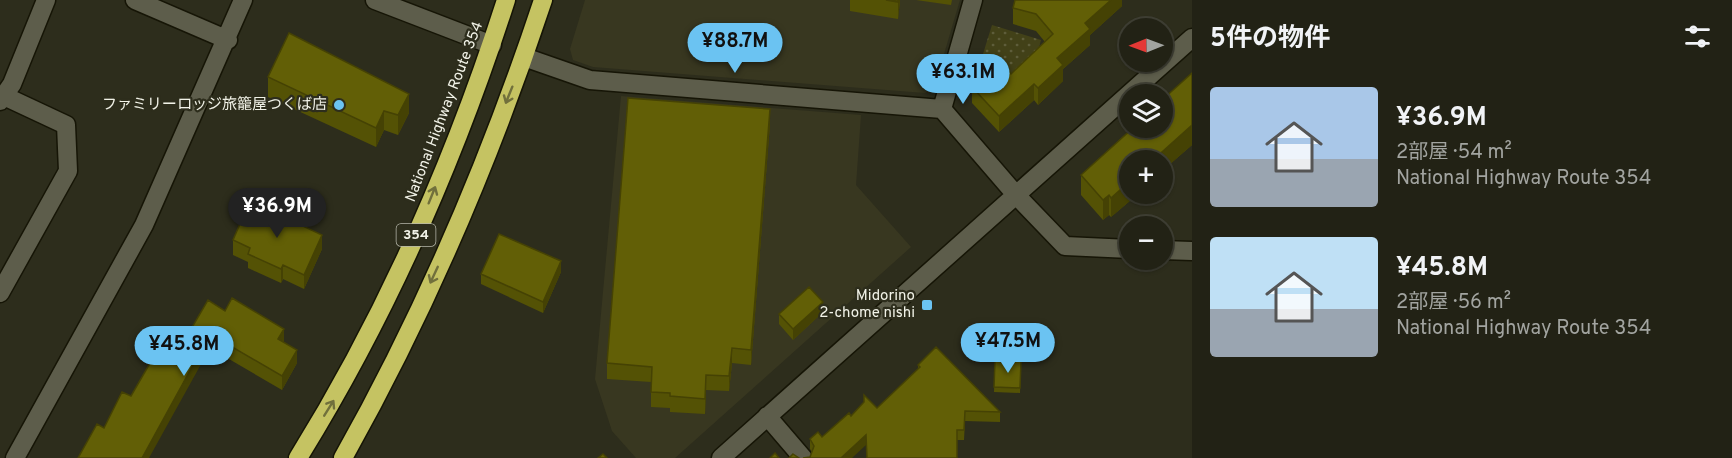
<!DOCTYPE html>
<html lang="ja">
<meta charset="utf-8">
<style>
body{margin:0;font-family:Overpass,"Noto Sans JP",sans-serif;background:#2a2a1e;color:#f1f3f6;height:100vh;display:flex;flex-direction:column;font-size:22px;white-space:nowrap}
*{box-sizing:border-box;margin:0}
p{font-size:20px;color:#a2a4a0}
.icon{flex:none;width:33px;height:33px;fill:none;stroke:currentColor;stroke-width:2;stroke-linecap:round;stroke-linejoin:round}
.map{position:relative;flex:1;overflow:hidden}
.side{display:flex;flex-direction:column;background:#222215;width:540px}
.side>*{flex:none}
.needle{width:39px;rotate:269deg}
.controls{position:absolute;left:1119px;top:18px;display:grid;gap:12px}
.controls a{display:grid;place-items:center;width:54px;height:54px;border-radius:50%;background:#222215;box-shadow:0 2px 4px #0004,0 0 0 2px #3f3f34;font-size:30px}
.price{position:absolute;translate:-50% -51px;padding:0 14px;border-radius:21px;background:#6bc3f2;color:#111;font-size:20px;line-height:39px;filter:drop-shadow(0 2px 3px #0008)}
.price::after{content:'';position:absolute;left:50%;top:36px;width:18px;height:14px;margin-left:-9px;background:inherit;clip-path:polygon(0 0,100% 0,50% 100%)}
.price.active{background:#222;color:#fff}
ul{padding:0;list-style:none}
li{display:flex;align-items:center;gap:18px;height:150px;padding:0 18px}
li span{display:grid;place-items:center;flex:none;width:168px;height:120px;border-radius:6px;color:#555}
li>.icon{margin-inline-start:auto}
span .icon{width:72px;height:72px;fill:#fffc;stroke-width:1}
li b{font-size:26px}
h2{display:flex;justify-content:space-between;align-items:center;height:72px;padding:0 18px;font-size:26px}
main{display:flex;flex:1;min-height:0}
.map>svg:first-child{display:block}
</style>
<main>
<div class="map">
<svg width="1192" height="458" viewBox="0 0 1192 458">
<defs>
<pattern id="grass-dots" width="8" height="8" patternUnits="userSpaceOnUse" patternTransform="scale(1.5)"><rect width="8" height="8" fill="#424118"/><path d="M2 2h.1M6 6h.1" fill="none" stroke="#5e5d3a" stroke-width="1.8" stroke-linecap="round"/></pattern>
</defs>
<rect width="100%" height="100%" fill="#2d2d1c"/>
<path fill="#383720" d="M 585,0 L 960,0 L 934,88 L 925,93 L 593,67 L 573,60 L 570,49 Z
M 621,96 L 861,115 L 856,185 L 911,247 L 675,458 L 636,458 L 612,431 L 595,379 Z"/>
<path fill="url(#grass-dots)" d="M 992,25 L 1041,40 L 1036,57 L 1011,81 L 978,70 Z"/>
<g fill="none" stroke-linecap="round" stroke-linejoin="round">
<g stroke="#161506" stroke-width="21">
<path id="minor" d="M 135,0 L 228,40
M 375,0 L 492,45
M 973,0 L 942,109 L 1016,195 L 1065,246 L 1130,249
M 524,57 L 590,80 L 942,109
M 0,101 L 12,84 L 46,0
M 1162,250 L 1192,251
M 0,293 L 68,171 L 66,125 L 4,96
M 767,416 L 803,458
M 15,458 L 144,225 L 243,0
M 721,458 L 1192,38"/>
</g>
<g stroke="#161506" stroke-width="21">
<path id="highway" d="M 298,458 C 386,316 455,159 506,0
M 343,458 C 424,314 491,157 543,0"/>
</g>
<use href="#minor" stroke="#5d5d4b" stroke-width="18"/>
<use href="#highway" stroke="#c5c362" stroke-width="18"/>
</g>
<path fill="#545205" d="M 850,0 L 900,0 L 898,19 L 850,11 Z
M 916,0 L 952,0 L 951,5 Z
M 1122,0 L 1122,6 L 1090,35 L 1090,45 L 1063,69 L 1063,81 L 1038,105 L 1034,100 L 999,132 L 972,103 L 972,87 L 1011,74 L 1045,42 L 1036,31 L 1013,24 L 1013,8 Z
M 1192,73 L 1192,145 L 1162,171 L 1162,160 L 1130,194 L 1138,194 L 1111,217 L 1109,215 L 1103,220 L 1081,195 L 1081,175 Z
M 268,77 L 409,113 L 398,135 L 384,130 L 376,147 L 268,97 Z
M 770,124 L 751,365 L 732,363 L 729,391 L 706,390 L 705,414 L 670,412 L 670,408 L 651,407 L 651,382 L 607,379 L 607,363 Z
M 233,240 L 322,249 L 304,289 L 283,279 L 281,283 L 248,268 L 248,262 L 233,255 Z
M 561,272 L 543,313 L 481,284 L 481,274 Z
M 225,311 L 284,342 L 297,363 L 282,390 L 210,348 L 104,428 L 131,396 Z
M 823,312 L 793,340 L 779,324 L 779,314 Z
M 995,360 L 1021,361 L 1020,393 L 994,392 Z
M 918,365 L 1000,412 L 1000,422 L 965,421 L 964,440 L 957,440 L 957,458 L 867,458 L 866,445 L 810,457 L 812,452 L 810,449 L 810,439 L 822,437 L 851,416 L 877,408 L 918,369 Z"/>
<path fill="#454204" d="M 898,0 L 900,0 L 898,19 Z
M 1111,0 L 1122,0 L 1122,6 L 1090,35 L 1090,45 L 1063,69 L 1063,81 L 1038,105 L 1038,88 L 1057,58 L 1085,23 Z
M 1034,84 L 1034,100 L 999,132 L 999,116 Z
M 409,94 L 409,113 L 398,135 L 398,115 Z
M 770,109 L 770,124 L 751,365 L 751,350 Z
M 384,111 L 384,130 L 376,147 L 376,128 Z
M 1192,125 L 1192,145 L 1162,171 L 1162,160 L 1153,160 Z
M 1130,181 L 1130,194 L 1138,194 L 1111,217 L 1111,198 Z
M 1109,195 L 1109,215 L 1103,220 L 1103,200 Z
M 322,235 L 322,249 L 304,289 L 304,275 Z
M 561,261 L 561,272 L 543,313 L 543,302 Z
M 283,265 L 283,279 L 281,283 L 281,269 Z
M 823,302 L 823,312 L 793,340 L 793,329 Z
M 284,329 L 284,342 L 278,339 Z
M 210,334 L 210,348 L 149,458 L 142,458 Z
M 732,348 L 732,363 L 729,391 L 729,376 Z
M 297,350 L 297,363 L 282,390 L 282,376 Z
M 706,375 L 706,390 L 705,414 L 705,399 Z
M 866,435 L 866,445 L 852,458 L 841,458 Z"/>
<path fill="#625f06" stroke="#454204" stroke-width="1.5" d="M 886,0 L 898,0 L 898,2 Z
M 1015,0 L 1111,0 L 1085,23 L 1090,29 L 1057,58 L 1063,65 L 1038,88 L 1034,84 L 999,116 L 972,87 L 990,71 L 997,79 L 1007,69 L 1011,74 L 1053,34 L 1036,14 L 1013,8 Z
M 289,33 L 409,94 L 398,115 L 384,111 L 376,128 L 268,77 Z
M 1192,73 L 1192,125 L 1153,160 L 1130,160 L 1130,181 L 1111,198 L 1109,195 L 1103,200 L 1081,175 L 1133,128 L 1162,128 L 1162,100 Z
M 628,98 L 770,109 L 751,350 L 732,348 L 729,376 L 706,375 L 705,399 L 670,396 L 670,393 L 651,392 L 652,367 L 607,363 Z
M 250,201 L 322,235 L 304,275 L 283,265 L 281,269 L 248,254 L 250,248 L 233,240 Z
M 499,234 L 561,261 L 543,302 L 481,274 Z
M 809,287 L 823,302 L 793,329 L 779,314 Z
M 232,298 L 284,329 L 278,339 L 297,350 L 282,376 L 210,334 L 142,458 L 78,458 L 97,424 L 104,428 L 122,392 L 131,396 L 164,339 L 180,348 L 208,300 L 225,311 Z
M 936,347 L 1000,412 L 965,411 L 964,430 L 957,430 L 957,458 L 867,458 L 866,435 L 841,458 L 803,458 L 810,457 L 814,446 L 810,439 L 818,432 L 822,437 L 849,413 L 851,416 L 864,402 L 864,395 L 877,408 L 920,367 L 918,365 Z
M 995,360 L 1021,361 L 1020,388 L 994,387 Z
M 775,453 L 779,458 L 770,458 Z
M 603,454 L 607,458 L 598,458 Z
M 793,454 L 799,458 L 789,458 Z"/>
<defs><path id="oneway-shaft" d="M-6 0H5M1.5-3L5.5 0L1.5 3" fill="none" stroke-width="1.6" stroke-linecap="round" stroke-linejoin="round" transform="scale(1.5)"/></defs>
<g stroke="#71703c">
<use href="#oneway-shaft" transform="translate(509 95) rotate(112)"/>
<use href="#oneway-shaft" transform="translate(432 195) rotate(-68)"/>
<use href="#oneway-shaft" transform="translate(434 275) rotate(115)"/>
<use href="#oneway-shaft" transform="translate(329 408) rotate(-58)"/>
</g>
<g fill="#6bc3f2" stroke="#2d2d1c" stroke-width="2">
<circle cx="339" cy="105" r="6"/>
<rect x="921" y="299" width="12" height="12" rx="3"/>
</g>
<g text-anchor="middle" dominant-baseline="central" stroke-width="4.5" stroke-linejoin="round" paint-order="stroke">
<rect fill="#2d2d1c" stroke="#b6b7aa" stroke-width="1.5" x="396.5" y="224" width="39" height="22" rx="4.5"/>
<g font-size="14" font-weight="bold" fill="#f1f2e7">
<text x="416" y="235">354</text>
</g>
<g font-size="15" fill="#f1f2e7" stroke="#2d2d1c" text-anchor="end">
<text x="327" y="105">ファミリーロッジ旅籠屋つくば店</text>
<text x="915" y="296">Midorino<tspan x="915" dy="17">2-chome nishi</tspan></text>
</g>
<g font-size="15" fill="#f1f2e7" stroke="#2d2d1c">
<text transform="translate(445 112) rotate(-69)">National Highway Route 354</text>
</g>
</g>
</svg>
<div class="controls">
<a><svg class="needle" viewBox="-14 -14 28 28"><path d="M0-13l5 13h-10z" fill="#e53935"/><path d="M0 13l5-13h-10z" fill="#a2a4a0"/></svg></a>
<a><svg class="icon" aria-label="layers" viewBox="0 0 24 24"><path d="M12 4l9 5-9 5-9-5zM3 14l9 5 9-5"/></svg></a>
<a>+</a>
<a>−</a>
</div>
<b class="price" style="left:735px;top:74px">¥88.7M</b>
<b class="price" style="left:963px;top:105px">¥63.1M</b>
<b class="price active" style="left:277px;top:239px">¥36.9M</b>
<b class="price" style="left:1008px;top:374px">¥47.5M</b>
<b class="price" style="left:184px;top:377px">¥45.8M</b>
</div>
<section class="side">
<h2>5件の物件<svg class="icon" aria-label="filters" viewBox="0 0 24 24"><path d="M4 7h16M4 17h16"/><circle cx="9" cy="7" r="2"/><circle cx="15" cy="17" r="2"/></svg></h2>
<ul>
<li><span style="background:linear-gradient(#a9c7e8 60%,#9aa5b1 0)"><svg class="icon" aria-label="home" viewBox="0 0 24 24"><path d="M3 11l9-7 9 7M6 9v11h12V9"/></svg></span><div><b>¥36.9M</b><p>2部屋 · 54 m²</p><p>National Highway Route 354</p></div></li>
<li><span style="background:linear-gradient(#bfe0f5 60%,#9aa5b1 0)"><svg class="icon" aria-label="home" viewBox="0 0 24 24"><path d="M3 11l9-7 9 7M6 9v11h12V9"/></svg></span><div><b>¥45.8M</b><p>2部屋 · 56 m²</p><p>National Highway Route 354</p></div></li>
</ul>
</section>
</main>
